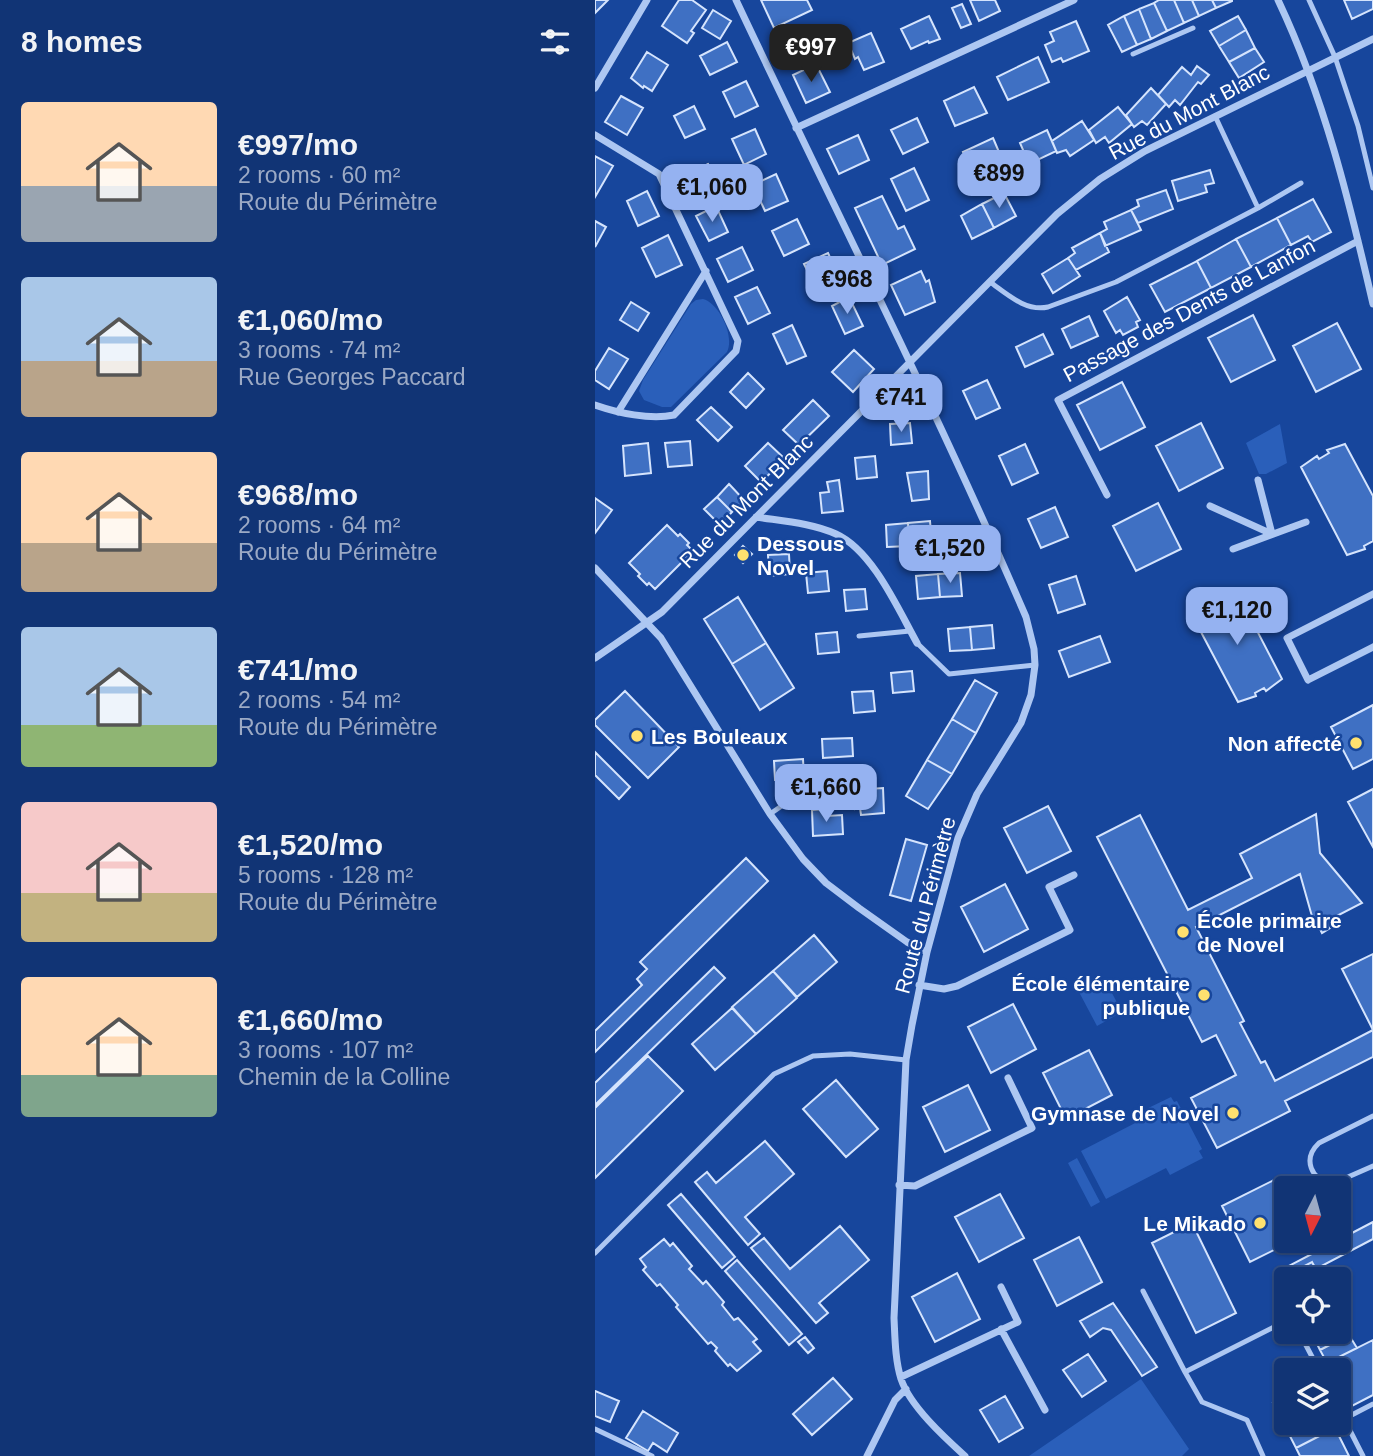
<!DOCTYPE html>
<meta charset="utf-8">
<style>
body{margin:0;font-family:Helvetica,sans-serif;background:#1a3c7a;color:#f1f3f6;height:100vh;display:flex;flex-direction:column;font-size:26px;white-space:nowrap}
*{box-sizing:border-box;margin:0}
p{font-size:23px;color:#9caac5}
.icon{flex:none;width:38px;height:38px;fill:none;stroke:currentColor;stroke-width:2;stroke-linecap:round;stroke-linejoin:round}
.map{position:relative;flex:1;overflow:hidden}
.details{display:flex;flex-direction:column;background:#113475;width:595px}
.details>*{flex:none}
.needle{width:46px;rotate:186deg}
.buttons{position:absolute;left:679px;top:1176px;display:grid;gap:14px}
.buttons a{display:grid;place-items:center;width:77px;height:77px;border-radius:7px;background:#113475;box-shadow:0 2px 5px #0004,0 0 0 2px #304f87;font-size:35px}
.price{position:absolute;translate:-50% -60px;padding:0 16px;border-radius:14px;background:#95b2f1;color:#111;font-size:23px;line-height:46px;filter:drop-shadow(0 2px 4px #0008)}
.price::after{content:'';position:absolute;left:50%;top:42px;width:21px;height:16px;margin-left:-10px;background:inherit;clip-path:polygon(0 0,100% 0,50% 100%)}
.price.active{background:#222;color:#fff}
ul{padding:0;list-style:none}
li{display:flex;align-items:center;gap:21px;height:175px;padding:0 21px}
li span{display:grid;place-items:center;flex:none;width:196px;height:140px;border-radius:7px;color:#555}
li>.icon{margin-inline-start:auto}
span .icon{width:84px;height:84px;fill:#fffc;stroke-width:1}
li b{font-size:30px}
h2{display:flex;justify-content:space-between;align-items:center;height:84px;padding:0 21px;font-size:30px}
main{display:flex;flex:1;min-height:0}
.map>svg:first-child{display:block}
</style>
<main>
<section class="details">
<h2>8 homes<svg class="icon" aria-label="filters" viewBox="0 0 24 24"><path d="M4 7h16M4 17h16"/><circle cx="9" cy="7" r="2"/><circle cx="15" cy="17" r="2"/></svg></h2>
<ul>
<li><span style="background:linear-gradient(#ffd9b3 60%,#9aa5b1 0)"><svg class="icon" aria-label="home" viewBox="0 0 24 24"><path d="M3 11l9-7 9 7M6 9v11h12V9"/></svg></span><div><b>€997/mo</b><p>2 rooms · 60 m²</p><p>Route du Périmètre</p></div></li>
<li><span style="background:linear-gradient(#a9c7e8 60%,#b9a48a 0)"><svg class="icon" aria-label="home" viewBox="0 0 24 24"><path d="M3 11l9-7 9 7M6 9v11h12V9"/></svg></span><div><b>€1,060/mo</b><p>3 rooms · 74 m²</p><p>Rue Georges Paccard</p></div></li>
<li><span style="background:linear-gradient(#ffd9b3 65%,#b9a48a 0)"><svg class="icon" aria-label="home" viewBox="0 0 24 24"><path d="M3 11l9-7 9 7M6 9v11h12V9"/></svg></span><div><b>€968/mo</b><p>2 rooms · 64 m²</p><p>Route du Périmètre</p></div></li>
<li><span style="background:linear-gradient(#a9c7e8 70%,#8fb573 0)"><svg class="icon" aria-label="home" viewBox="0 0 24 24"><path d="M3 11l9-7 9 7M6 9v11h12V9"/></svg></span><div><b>€741/mo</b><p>2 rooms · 54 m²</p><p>Route du Périmètre</p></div></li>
<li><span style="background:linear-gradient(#f6c9c9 65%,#c2b280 0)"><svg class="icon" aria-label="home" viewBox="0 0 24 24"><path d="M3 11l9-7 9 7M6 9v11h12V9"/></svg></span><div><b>€1,520/mo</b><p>5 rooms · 128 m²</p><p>Route du Périmètre</p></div></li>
<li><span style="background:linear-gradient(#ffd9b3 70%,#7fa58c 0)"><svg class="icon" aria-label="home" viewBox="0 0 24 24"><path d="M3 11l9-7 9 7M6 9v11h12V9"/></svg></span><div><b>€1,660/mo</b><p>3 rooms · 107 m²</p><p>Chemin de la Colline</p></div></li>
</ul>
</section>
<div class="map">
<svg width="778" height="1456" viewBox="0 0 778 1456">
<rect width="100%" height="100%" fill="#17469c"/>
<path fill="#2a5fba" d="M 108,299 C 124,303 140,336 132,352 L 76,407 L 67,407 L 49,400 L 44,391 L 48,380 L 96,304 L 101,300 Z
M 685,424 L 692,463 L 671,474 L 664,474 L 651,443 Z
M 509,978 L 527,1012 L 502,1026 L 484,992 Z
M 576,1097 L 579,1102 L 582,1101 L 607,1149 L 604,1151 L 608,1158 L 575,1175 L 571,1168 L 511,1199 L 486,1151 L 546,1120 L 543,1113 Z
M 482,1158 L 505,1202 L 496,1207 L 473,1163 Z
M 546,1379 L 594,1449 L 587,1456 L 434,1456 Z"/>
<path fill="#3f70c3" stroke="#d5e4fd" stroke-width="2" d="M 0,0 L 13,0 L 0,13 Z
M 84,0 L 97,0 L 111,10 L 96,31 L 99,33 L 92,43 L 67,26 Z
M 166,0 L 212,0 L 217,10 L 179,28 Z
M 375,0 L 400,0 L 405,11 L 384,21 Z
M 564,0 L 579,0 L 589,23 L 572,31 L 559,3 Z
M 579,0 L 597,0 L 604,16 L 589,23 Z
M 597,0 L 617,0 L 621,8 L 604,16 Z
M 617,0 L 637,0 L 637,1 L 621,8 Z
M 749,0 L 778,0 L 778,9 L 757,19 Z
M 559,3 L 572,31 L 556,39 L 544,9 Z
M 367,4 L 376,24 L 366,28 L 357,8 Z
M 544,9 L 556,39 L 542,45 L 529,16 Z
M 118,10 L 136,21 L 125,39 L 107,28 Z
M 334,16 L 345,39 L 334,43 L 333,41 L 316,49 L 306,29 Z
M 529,16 L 542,45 L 527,52 L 513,25 Z
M 643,16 L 651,30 L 624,46 L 615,31 Z
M 481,21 L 494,51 L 468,62 L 466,58 L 457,62 L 450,45 L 459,41 L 455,32 Z
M 651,30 L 660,48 L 634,62 L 624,46 Z
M 276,33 L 289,62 L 269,70 L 263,57 L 260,59 L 253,43 Z
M 132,42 L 142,62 L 115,75 L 105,56 Z
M 660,48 L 669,62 L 644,78 L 634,62 Z
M 52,52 L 73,65 L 57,91 L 49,86 L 48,88 L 36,78 Z
M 443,57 L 454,82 L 413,100 L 402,77 Z
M 221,64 L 235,92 L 211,103 L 198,75 Z
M 602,66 L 614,75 L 606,84 L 603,82 L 585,105 L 580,100 L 574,107 L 563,95 L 587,67 L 596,75 Z
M 151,81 L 163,106 L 140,117 L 128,92 Z
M 379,87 L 392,113 L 360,126 L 349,101 Z
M 556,88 L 571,104 L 552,125 L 547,121 L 539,127 L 531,115 Z
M 26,96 L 48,108 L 32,135 L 10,122 Z
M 99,106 L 110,129 L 90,138 L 79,116 Z
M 523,107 L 537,124 L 514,143 L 510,137 L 501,143 L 494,130 Z
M 322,118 L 333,142 L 308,154 L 296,130 Z
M 487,121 L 499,140 L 475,156 L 471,150 L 462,153 L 457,141 Z
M 160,129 L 171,154 L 149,165 L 137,139 Z
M 452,130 L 462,153 L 461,151 L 434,164 L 425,143 Z
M 263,135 L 274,160 L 244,174 L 232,149 Z
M 398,138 L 407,159 L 378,172 L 368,152 Z
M 0,156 L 18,166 L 0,197 Z
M 113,164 L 123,185 L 94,199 L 83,178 Z
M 319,168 L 334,200 L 311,211 L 296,179 Z
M 615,170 L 619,183 L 610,185 L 612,192 L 583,201 L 577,181 Z
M 181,174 L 193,201 L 170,211 L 158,185 Z
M 571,190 L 578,209 L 543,223 L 536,210 L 544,206 L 542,200 Z
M 52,191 L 64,216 L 43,226 L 32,201 Z
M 409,193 L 421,216 L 399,228 L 387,204 Z
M 287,196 L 303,229 L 309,226 L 320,249 L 287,265 L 260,208 Z
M 718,199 L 736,232 L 717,242 L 713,236 L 696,245 L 682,218 Z
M 387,204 L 399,228 L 377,239 L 366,216 Z
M 121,206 L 133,232 L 114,241 L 101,216 Z
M 536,210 L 546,230 L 510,246 L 505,233 L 512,229 L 509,222 Z
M 682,218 L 696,245 L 656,267 L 641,239 Z
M 202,219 L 214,244 L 189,256 L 177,231 Z
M 0,221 L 11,227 L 0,247 Z
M 505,233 L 514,252 L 481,270 L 473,258 L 480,253 L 477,248 Z
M 73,235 L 87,265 L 61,277 L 47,248 Z
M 641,239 L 656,267 L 616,288 L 602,261 Z
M 147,247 L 158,270 L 133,282 L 122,259 Z
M 233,253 L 244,277 L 221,288 L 209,264 Z
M 473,258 L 485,276 L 458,293 L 447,274 Z
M 602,261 L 616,288 L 570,312 L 555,285 Z
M 326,271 L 331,282 L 334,280 L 340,302 L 310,315 L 296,285 Z
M 162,287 L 175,313 L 153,324 L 140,297 Z
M 254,297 L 268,326 L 250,334 L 237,306 Z
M 532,297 L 545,320 L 541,322 L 543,327 L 528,335 L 525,330 L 521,333 L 509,311 Z
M 36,302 L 54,313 L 43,331 L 25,320 Z
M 658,315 L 680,360 L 636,382 L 613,338 Z
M 494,316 L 503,336 L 476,348 L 467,329 Z
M 742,323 L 766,369 L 721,392 L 698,346 Z
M 197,325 L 211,356 L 192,364 L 178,334 Z
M 448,334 L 458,354 L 430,367 L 421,347 Z
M 14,348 L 33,359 L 14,389 L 0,380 L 0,371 Z
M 259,350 L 279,369 L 258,392 L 237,372 Z
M 153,373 L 169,389 L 151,408 L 135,392 Z
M 392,380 L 405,408 L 381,419 L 368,391 Z
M 527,382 L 550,427 L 505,450 L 482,405 Z
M 218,400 L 234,416 L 204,445 L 188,430 Z
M 116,407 L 137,427 L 123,441 L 102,420 Z
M 315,423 L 317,443 L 296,445 L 295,424 Z
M 606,423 L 628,468 L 584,491 L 561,446 Z
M 95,441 L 97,465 L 73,467 L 70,443 Z
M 53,443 L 56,473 L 30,476 L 28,446 Z
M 173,443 L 190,459 L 166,482 L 150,466 Z
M 430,444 L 443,473 L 417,485 L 404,456 Z
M 750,444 L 778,496 L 778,541 L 769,546 L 770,549 L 752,555 L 706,467 L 722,456 L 724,459 L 734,453 L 732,450 Z
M 280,456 L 282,477 L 262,479 L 260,458 Z
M 333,471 L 334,499 L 317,501 L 312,473 Z
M 244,480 L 248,511 L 227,513 L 225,493 L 234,492 L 232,482 Z
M 134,484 L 149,500 L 137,512 L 122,497 Z
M 122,497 L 137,512 L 125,525 L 109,509 Z
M 0,498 L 17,510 L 0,533 Z
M 563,503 L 586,549 L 541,571 L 518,526 Z
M 460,507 L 473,537 L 446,548 L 433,519 Z
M 335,521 L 337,544 L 314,546 L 313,523 Z
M 313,523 L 314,546 L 292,547 L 291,525 Z
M 72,525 L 83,536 L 85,534 L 94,543 L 92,545 L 98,551 L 60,589 L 54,583 L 52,585 L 43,576 L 45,574 L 34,563 Z
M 148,546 L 157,554 L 148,563 L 140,555 Z
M 194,554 L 195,574 L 174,576 L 173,555 Z
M 232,571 L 234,591 L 213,593 L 211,573 Z
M 365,573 L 367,596 L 345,597 L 343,574 Z
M 343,574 L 345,597 L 323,599 L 321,576 Z
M 481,576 L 490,604 L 463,613 L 454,585 Z
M 270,589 L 272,609 L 251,611 L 249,590 Z
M 642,592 L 687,679 L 671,691 L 669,688 L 660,693 L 661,696 L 643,702 L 597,615 L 614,604 L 616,607 L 625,601 L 624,598 Z
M 143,597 L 171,643 L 137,664 L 109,619 Z
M 397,625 L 399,648 L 377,650 L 375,627 Z
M 375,627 L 377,650 L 355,651 L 353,629 Z
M 242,632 L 244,652 L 223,654 L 221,634 Z
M 505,636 L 515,662 L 474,677 L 464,651 Z
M 171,643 L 199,688 L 165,710 L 137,664 Z
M 317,671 L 319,691 L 298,693 L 296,673 Z
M 380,680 L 402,693 L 381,733 L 357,719 Z
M 30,691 L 84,747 L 53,778 L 0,725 L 0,720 Z
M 278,691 L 280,711 L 259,713 L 257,692 Z
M 778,705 L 778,759 L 758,769 L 736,727 Z
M 357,719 L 381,733 L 357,774 L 332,760 Z
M 257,738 L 258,756 L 228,758 L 227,739 Z
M 0,752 L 35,787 L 24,799 L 0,775 Z
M 208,759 L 209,778 L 180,780 L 179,761 Z
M 332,760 L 357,774 L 333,809 L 311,796 Z
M 288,788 L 289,813 L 266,815 L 265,808 L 260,809 L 258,790 Z
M 778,789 L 778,847 L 753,802 Z
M 453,806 L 476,851 L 432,873 L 409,828 Z
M 231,809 L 232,816 L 247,815 L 248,834 L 218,836 L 217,810 Z
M 721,814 L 725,853 L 767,903 L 732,921 L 735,928 L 727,933 L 723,925 L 720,927 L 705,874 L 601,927 L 649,1021 L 645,1023 L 666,1063 L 670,1061 L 680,1081 L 778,1030 L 747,969 L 778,954 L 778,1057 L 690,1101 L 695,1111 L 622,1148 L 596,1098 L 641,1075 L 621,1035 L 607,1042 L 502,837 L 545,815 L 593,910 L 657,878 L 645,854 Z
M 311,839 L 332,845 L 316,901 L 295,895 Z
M 151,858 L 173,881 L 0,1052 L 0,1031 L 47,985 L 42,979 L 52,969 L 45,962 Z
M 410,884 L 433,929 L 389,952 L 366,907 Z
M 219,935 L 242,962 L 202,997 L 178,971 Z
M 119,967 L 130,978 L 0,1105 L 0,1083 Z
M 178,971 L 202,998 L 161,1034 L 137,1007 Z
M 418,1004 L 441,1049 L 396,1073 L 373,1027 Z
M 137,1008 L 161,1034 L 120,1070 L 97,1044 Z
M 494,1050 L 517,1095 L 471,1119 L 448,1073 Z
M 53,1056 L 88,1091 L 0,1178 L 0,1108 Z
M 241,1080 L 283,1129 L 251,1157 L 208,1109 Z
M 373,1085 L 395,1130 L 350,1152 L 328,1107 Z
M 170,1141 L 199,1174 L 150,1217 L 165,1234 L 153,1245 L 100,1182 L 112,1172 L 121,1183 Z
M 683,1178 L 691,1194 L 691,1241 L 697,1241 L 655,1262 L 627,1206 Z
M 86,1194 L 140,1257 L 127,1268 L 73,1205 Z
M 405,1194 L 429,1238 L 384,1262 L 360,1217 Z
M 778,1222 L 778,1239 L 721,1269 L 717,1262 L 688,1277 L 684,1271 Z
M 597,1223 L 641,1313 L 601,1333 L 557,1243 Z
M 245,1226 L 274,1260 L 224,1303 L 233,1313 L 221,1323 L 156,1248 L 169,1238 L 195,1269 Z
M 484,1237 L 507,1282 L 462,1306 L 439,1260 Z
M 69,1239 L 75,1246 L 78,1243 L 97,1266 L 94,1269 L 108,1284 L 111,1281 L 129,1302 L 127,1305 L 139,1320 L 143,1318 L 162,1339 L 158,1342 L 166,1351 L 142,1371 L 135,1364 L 133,1366 L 120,1351 L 122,1348 L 116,1342 L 113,1344 L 81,1307 L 83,1305 L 65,1284 L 62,1286 L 48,1270 L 51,1267 L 45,1259 Z
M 142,1260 L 207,1334 L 194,1345 L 130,1271 Z
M 717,1262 L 726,1279 L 691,1279 L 691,1284 L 688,1277 Z
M 362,1273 L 385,1319 L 340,1342 L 317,1297 Z
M 518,1303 L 562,1367 L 547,1376 L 516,1330 L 508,1328 L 495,1337 L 485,1321 Z
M 744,1314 L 754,1335 L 725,1350 L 716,1332 L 744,1332 Z
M 754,1335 L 762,1348 L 732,1363 L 725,1350 Z
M 210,1337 L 219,1348 L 213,1353 L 203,1342 Z
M 778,1340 L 778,1395 L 755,1407 L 744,1386 L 744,1370 L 735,1370 L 732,1363 Z
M 493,1354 L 511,1381 L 487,1397 L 468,1370 Z
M 238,1378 L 257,1399 L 217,1435 L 198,1414 Z
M 0,1391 L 24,1401 L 15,1422 L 0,1416 Z
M 410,1396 L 428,1428 L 404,1442 L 385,1410 Z
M 691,1396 L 691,1423 L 737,1423 L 740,1428 L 701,1448 L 678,1403 Z
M 48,1411 L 83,1433 L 72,1452 L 58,1443 L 53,1451 L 31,1438 Z
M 740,1428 L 754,1456 L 705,1456 L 701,1448 Z"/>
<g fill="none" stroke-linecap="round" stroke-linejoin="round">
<path stroke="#adc7f2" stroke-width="5" d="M 714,0 L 740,57 L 763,126 L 778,188
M 538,54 L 598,28
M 663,208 L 706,183
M 395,282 C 412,294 431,312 453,307 L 521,282 L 663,208 L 620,116
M 264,636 L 315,631
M 322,643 L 354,674 L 440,665
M 175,814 L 227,778
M 778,1116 L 724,1143 C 707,1159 716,1180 737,1184 L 778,1166
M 0,1253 L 179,1074 L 218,1056 L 255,1054 L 311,1060
M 548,1291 L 590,1372 L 679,1327 L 691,1324
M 704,1332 L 724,1370
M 590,1372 L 607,1402 L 652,1420 L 668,1456
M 744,1409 L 768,1456
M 749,1419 L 778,1404
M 0,1429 L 57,1456"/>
<path stroke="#adc7f2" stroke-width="7" d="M 141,0 C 238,206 341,408 431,617 L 439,649 L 440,665 L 436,695 L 426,723 L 382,794 L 363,838 L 332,952 L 317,1025 L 311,1060 L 299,1318 C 300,1338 300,1359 306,1379 C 315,1406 349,1437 370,1456
M 683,0 C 729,97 754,200 778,304
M 0,88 L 52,0
M 201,128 L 479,0
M 0,135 L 64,174 L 143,341 L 141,351 L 79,415 C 55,420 23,413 0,405
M 23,412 L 111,271
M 512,495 L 463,400 L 763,241
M 615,506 L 677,534 L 663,480
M 161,517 C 187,521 217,523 241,534 C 278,551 303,609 322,643
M 638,549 L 711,522
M 0,568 L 66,638 L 175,814 L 208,859 L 231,883 L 264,908 L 312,942 L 332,952
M 778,594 L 692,638 L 713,680 L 778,647
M 0,658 L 67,612 L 462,214 L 505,179 L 550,151 L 778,39
M 324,985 L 349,989 L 362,986 L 475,930 L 454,887 L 479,875
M 304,1185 L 320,1186 L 437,1128 L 413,1078
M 406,1329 L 450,1410
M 306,1377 L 423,1322 L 406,1287
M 272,1456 L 300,1400 L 311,1389"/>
</g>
<g fill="#ffe16f" stroke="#17469c" stroke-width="2.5">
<circle cx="148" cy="555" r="7"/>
<circle cx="42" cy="736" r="7"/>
<circle cx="761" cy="743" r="7"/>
<circle cx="588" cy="932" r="7"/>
<circle cx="609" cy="995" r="7"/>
<circle cx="638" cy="1113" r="7"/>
<circle cx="665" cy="1223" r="7"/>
</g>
<g text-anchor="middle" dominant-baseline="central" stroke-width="5" stroke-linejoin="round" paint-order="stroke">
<g font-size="21" fill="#fff" stroke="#17469c">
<text transform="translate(594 112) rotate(-28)">Rue du Mont Blanc</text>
<text transform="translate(594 310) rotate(-28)">Passage des Dents de Lanfon</text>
<text transform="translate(151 501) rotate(-45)">Rue du Mont Blanc</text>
<text transform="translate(330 905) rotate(-75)">Route du Périmètre</text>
</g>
<g font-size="21" font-weight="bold" fill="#fff" stroke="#17469c" text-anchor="end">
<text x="162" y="543" text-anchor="start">Dessous<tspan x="162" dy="24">Novel</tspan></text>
<text x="56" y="736" text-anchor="start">Les Bouleaux</text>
<text x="747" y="743">Non affecté</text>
<text x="602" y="920" text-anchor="start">École primaire<tspan x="602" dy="24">de Novel</tspan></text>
<text x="595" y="983">École élémentaire<tspan x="595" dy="24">publique</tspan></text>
<text x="624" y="1113">Gymnase de Novel</text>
<text x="651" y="1223">Le Mikado</text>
</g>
</g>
</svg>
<div class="buttons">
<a><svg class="needle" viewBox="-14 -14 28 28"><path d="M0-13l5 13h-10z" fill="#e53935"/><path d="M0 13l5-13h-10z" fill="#9caac5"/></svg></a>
<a><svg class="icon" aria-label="locate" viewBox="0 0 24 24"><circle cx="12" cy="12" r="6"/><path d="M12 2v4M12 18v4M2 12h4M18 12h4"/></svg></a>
<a><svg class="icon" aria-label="layers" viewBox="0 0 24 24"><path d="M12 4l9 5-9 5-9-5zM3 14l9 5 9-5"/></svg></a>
</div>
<b class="price active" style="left:216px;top:84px">€997</b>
<b class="price" style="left:404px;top:210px">€899</b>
<b class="price" style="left:117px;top:224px">€1,060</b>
<b class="price" style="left:252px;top:316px">€968</b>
<b class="price" style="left:306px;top:434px">€741</b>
<b class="price" style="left:355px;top:585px">€1,520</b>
<b class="price" style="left:642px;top:647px">€1,120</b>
<b class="price" style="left:231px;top:824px">€1,660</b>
</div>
</main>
